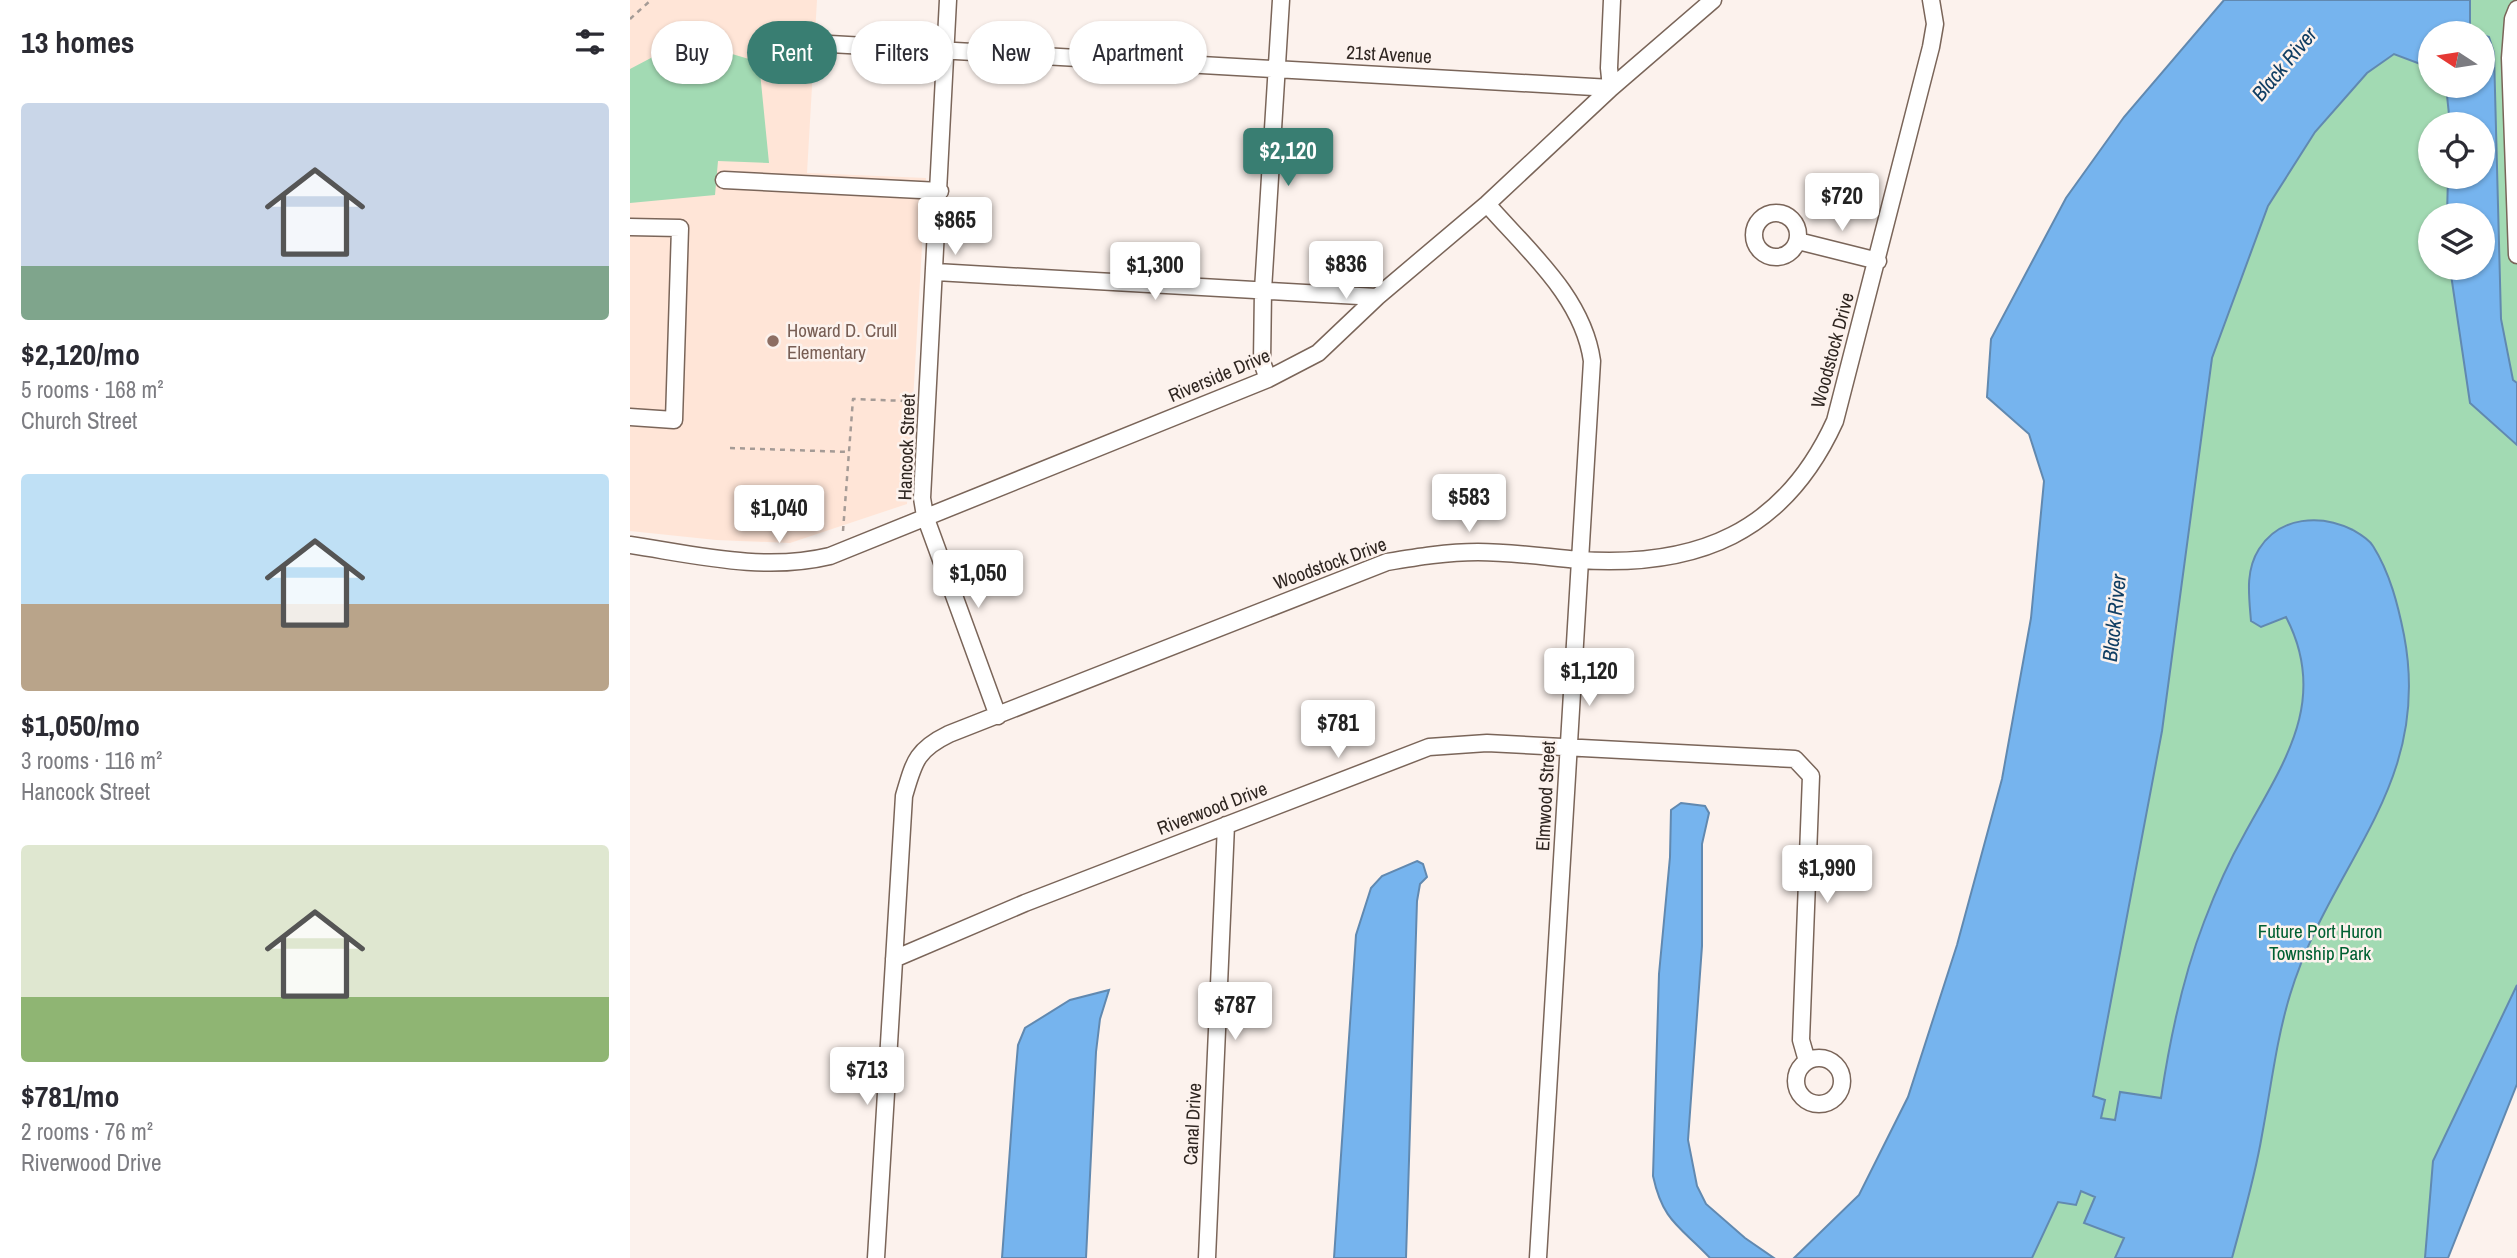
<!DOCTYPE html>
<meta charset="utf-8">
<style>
body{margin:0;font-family:"Archivo Narrow",sans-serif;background:#f7f7f7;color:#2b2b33;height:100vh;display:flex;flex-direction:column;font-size:26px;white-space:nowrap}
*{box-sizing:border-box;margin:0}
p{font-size:23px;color:#7c7c81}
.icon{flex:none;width:38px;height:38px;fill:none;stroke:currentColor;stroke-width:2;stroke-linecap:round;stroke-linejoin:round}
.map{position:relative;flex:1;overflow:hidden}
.sheet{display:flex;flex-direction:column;background:#fff;width:630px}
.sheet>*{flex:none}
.guide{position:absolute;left:21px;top:21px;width:665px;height:63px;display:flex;gap:14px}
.needle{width:46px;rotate:282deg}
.buttons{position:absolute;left:1788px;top:21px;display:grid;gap:14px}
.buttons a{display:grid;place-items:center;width:77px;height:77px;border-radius:50%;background:#fff;box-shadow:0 2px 5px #0004;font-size:35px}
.price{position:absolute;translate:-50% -60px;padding:0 16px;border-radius:7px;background:#fff;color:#222;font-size:23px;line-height:46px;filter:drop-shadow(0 2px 4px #0008)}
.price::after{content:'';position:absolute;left:50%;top:42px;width:21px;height:16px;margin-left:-10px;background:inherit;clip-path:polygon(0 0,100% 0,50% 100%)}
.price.selected{background:#397e72;color:#fff}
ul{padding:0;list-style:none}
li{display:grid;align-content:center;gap:14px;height:371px;padding:0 21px}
li span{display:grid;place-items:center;height:217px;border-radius:7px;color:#555}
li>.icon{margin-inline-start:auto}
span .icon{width:126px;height:126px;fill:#fffc;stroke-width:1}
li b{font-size:30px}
h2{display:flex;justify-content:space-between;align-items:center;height:84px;padding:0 21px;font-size:30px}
.chip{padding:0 24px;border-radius:32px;background:#fff;box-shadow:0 2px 5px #0004;font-size:24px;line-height:63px}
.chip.selected{background:#397e72;color:#fff}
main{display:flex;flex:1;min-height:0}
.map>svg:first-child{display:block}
</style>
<main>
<section class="sheet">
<h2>13 homes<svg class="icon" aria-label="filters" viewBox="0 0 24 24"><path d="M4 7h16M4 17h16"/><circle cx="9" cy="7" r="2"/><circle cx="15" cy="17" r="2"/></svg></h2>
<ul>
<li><span style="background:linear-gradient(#c9d6e8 75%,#7fa58c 0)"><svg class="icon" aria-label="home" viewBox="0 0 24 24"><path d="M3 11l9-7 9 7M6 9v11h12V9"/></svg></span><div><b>$2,120/mo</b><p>5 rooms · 168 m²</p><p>Church Street</p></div></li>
<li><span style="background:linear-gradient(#bfe0f5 60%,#b9a48a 0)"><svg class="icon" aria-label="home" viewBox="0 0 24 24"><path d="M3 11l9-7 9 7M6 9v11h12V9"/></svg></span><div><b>$1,050/mo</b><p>3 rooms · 116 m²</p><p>Hancock Street</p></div></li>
<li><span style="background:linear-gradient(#dfe7d0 70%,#8fb573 0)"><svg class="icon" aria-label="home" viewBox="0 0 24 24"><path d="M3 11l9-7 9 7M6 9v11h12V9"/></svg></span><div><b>$781/mo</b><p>2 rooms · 76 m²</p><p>Riverwood Drive</p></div></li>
</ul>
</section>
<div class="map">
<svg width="1887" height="1258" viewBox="0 0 1887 1258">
<rect width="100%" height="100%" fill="#fcf2ed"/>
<path fill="#ffe5d7" d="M 0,0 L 187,0 L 177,173 L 296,178 L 277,504 L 160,543 L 86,540 L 0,531 Z"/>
<path fill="#a2dab3" d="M 1840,0 L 1887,0 L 1887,383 L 1883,381 L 1871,319 L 1864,58 L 1859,37 L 1840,27 Z
M 55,40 L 129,62 L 139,163 L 88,161 L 85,195 L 0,203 L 0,69 Z
M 1764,54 L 1801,68 L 1801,86 L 1817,87 L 1820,124 L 1801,124 L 1801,177 L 1818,177 L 1817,215 L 1801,215 L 1801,268 L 1820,268 L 1840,403 L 1887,445 L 1887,985 L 1803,1161 L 1795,1258 L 1402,1258 L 1427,1205 L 1463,1096 L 1532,731 L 1582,358 L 1638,206 L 1685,132 L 1737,73 Z"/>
<path fill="#76b4ee" stroke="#6189b0" stroke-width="2" d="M 1594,0 L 1840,0 L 1840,27 L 1849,33 L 1801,33 L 1801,68 L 1764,54 L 1737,73 L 1685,132 L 1638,206 L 1582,358 L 1532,731 L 1463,1096 L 1475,1100 L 1471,1118 L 1485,1120 L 1490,1092 L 1531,1098 C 1540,1038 1552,979 1574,922 C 1585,893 1598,863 1614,835 C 1652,765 1700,701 1656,617 L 1631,627 L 1621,621 C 1619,596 1615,571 1629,549 C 1650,516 1691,514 1723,530 C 1730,534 1739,539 1743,546 C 1760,573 1768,605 1774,635 C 1803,787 1700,862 1660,995 C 1646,1041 1641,1088 1632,1135 C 1625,1177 1613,1217 1602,1258 L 1485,1258 L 1494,1238 L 1454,1223 L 1465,1197 L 1451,1191 L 1446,1205 L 1428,1202 L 1402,1258 L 1164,1258 L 1229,1195 L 1278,1097 L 1327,945 L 1372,779 L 1401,618 L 1414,481 L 1399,434 L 1357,397 L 1361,339 L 1436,198 L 1494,117 Z
M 1853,35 L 1859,37 L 1864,53 L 1871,319 L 1883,380 L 1887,383 L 1887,445 L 1840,403 L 1820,268 L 1853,268 L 1853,215 L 1817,215 L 1818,177 L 1853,177 L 1853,124 L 1820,124 L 1816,86 L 1853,86 Z
M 1051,803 L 1075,806 L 1079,813 L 1072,844 L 1072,946 L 1058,1140 L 1067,1186 L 1076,1204 L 1115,1238 L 1144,1258 L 1080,1258 C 1050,1226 1033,1222 1023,1176 L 1029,974 L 1040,857 L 1041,810 Z
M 787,861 L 793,864 L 797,877 L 790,884 L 787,901 L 776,1258 L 704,1258 L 726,935 L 741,888 L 752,876 Z
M 1887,985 L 1887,1084 L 1818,1258 L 1795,1258 L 1803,1161 Z
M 479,990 L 470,1019 L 466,1052 L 456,1258 L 372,1258 L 385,1080 L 388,1045 L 395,1028 L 440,1000 Z"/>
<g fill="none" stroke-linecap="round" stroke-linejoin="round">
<g stroke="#7a6559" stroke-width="19">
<path id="minor" d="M 318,0 L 292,498 L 295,516 L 368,716
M 1887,9 L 1883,19 L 1880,58 L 1887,255
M 200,44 L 981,88 L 979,68 L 982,0
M 94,180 L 310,191
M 857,204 C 898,251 953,297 962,361 L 908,1258
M1124 235a22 22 0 1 1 44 0a22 22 0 1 1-44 0Z
M 0,227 L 50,228 L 44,420 L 0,417
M 1168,241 L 1248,261
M 306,272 L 747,297
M 638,379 L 632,362 L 633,290 L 651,0
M 0,545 C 66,555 134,572 200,556 L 638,379 L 688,353 L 747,297 L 857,204 L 981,88 L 1083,0
M 264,959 L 395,903 L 799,747 L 857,743 L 1165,759 L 1181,776 L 1171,1040 L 1177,1061
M1166 1081a23 23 0 1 1 46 0a23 23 0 1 1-46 0Z
M 246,1258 L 274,796 C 284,762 286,750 319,734 L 757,562 C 787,557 817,552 848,552 C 881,552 915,557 949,560 C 1067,568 1154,533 1205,421 L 1301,47 L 1305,24 L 1301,0
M 577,1258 L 596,825"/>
</g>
<path stroke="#a59b96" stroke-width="2.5" stroke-dasharray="5 5" stroke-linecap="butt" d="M 0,19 L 21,0
M 100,448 L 219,452
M 213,531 L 223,399 L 277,401"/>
<use href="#minor" stroke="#fff" stroke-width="16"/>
</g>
<circle fill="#8d6e63" stroke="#fcf2ed" stroke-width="2.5" cx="143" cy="341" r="7"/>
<g text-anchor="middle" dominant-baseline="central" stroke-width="5" stroke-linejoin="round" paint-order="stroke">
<g font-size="19" fill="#2f2621" stroke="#fcf2ed">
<text transform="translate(759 54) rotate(3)">21st Avenue</text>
<text transform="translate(1202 350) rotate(-75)">Woodstock Drive</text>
<text transform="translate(589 375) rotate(-23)">Riverside Drive</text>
<text transform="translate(276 447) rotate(-88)">Hancock Street</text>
<text transform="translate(700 563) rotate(-20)">Woodstock Drive</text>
<text transform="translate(915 796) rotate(-87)">Elmwood Street</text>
<text transform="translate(582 808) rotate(-21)">Riverwood Drive</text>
<text transform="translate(562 1124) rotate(-87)">Canal Drive</text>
</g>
<g font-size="19" fill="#785e54" stroke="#fcf2ed" text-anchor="start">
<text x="157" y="330">Howard D. Crull<tspan x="157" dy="22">Elementary</tspan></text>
</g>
<g font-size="19" fill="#006032" stroke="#fcf2ed">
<text x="1690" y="931">Future Port Huron<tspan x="1690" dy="22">Township Park</tspan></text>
</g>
<g font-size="21" font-style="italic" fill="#0f3d62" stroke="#fcf2ed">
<text transform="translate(1654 64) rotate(-50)">Black River</text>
<text transform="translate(1484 618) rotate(-84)">Black River</text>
</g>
</g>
</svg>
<div class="buttons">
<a><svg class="needle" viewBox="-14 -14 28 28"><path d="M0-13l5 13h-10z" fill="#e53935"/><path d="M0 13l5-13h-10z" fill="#7c7c81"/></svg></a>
<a><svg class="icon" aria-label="locate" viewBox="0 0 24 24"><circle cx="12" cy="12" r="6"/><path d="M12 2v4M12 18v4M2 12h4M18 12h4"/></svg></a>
<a><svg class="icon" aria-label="layers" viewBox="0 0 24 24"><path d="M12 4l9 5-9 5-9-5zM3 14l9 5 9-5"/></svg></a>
</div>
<b class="price selected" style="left:658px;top:188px">$2,120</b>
<b class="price" style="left:1212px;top:233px">$720</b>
<b class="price" style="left:325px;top:257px">$865</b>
<b class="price" style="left:716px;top:301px">$836</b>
<b class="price" style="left:525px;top:302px">$1,300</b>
<b class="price" style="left:839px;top:534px">$583</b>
<b class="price" style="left:149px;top:545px">$1,040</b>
<b class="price" style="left:348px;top:610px">$1,050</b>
<b class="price" style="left:959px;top:708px">$1,120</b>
<b class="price" style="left:708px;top:760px">$781</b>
<b class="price" style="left:1197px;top:905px">$1,990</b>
<b class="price" style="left:605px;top:1042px">$787</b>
<b class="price" style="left:237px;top:1107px">$713</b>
<div class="guide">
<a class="chip">Buy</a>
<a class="chip selected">Rent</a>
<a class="chip">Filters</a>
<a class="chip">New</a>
<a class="chip">Apartment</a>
</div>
</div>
</main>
